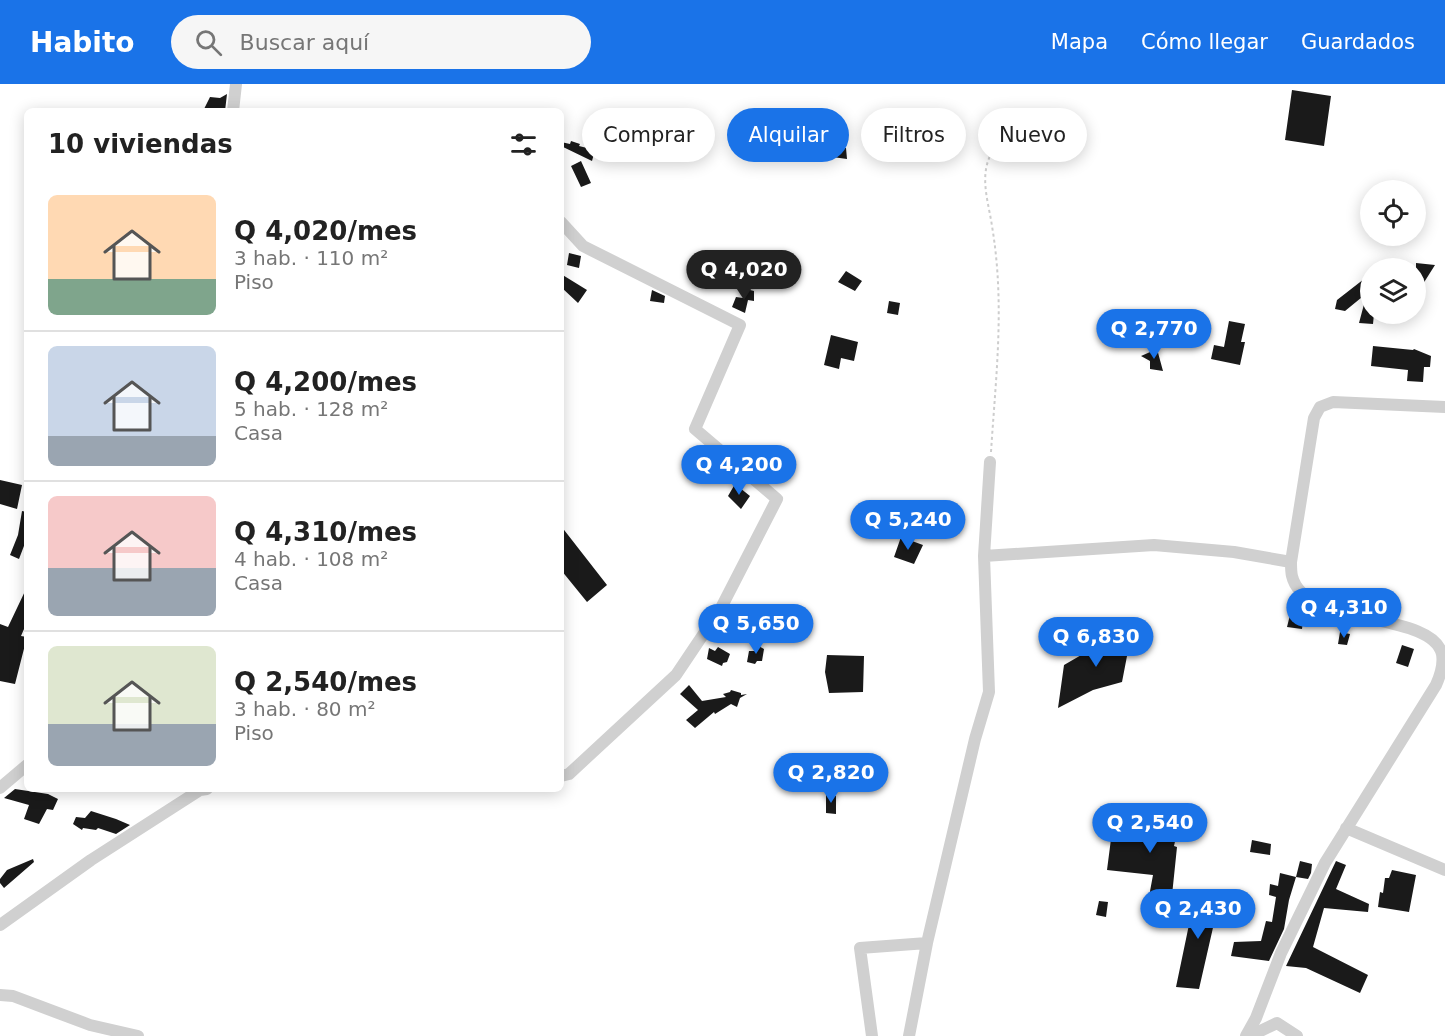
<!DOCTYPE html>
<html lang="es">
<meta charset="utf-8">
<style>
body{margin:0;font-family:"DejaVu Sans",sans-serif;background:#f6f6f6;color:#222;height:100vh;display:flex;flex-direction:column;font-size:22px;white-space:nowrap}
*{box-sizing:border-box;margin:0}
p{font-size:20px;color:#767676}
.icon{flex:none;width:33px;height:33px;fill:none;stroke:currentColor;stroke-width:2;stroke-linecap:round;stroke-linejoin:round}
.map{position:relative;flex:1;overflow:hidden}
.details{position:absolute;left:24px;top:24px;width:540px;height:684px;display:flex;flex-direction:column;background:#fff;border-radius:9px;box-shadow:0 3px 15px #0003}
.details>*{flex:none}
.guide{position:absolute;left:582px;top:24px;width:570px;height:54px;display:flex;gap:12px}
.fabs{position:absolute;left:1360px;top:96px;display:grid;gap:12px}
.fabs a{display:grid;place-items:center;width:66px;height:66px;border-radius:50%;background:#fff;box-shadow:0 3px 15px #0003;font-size:30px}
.price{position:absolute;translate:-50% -51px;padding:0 14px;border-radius:21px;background:#1a73e8;color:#fff;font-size:20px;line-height:39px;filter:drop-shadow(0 2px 3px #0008)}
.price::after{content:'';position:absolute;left:50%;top:36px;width:18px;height:14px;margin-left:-9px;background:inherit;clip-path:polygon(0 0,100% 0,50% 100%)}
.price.on{background:#222;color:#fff}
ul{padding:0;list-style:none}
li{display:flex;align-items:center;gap:18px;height:150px;padding:0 24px}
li+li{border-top:2px solid #e0e0e0}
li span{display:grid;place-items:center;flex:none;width:168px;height:120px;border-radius:9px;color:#555}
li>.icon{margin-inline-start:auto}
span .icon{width:72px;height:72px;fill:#fffc;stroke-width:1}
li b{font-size:26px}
h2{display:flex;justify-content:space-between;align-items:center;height:72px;padding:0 24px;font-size:26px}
.pill{padding:0 21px;border-radius:27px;background:#fff;box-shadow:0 3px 15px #0003;font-size:21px;line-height:54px}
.pill.on{background:#1a73e8;color:#fff}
header{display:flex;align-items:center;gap:36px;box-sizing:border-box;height:84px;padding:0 30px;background:#1a73e8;color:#fff}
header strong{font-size:28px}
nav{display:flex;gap:33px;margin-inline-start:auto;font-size:21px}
.search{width:420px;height:54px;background:#f6f6f6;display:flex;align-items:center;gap:15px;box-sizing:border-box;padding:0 21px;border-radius:33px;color:#767676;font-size:22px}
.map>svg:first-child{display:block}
</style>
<header>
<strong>Habito</strong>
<div class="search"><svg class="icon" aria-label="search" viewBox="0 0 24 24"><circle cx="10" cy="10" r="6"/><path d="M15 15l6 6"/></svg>Buscar aquí</div>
<nav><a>Mapa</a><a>Cómo llegar</a><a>Guardados</a></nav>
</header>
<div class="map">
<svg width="1445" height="952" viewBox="0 0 1445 952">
<rect width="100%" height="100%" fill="#fff"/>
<path fill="#1a1a1a" d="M 1292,6 L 1331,12 L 1324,62 L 1285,56 Z
M 227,10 L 225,27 L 203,27 L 210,13 L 220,14 Z
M 571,57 L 580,60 L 579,62 L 595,66 L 592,77 L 561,62 L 561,58 L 570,60 Z
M 826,61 L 846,64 L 847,75 L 825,72 Z
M 581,77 L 591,99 L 581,103 L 571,82 Z
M 569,169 L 581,172 L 579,184 L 567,181 Z
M 1416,179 L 1435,181 L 1423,200 L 1416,200 Z
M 846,187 L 862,197 L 855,207 L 838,198 Z
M 561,190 L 587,206 L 578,219 L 561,203 Z
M 1364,195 L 1371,203 L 1371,230 L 1374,230 L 1373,240 L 1359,239 L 1367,209 L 1345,227 L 1335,225 L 1337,216 Z
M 746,205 L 754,207 L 754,217 L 748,216 L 745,229 L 732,223 L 736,213 L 743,214 Z
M 652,206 L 665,212 L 664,219 L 650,217 Z
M 889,217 L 900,219 L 898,231 L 887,229 Z
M 1229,237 L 1245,240 L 1241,258 L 1245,258 L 1240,281 L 1211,275 L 1214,261 L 1224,263 Z
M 831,251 L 858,258 L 854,277 L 841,274 L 839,285 L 824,281 Z
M 1373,262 L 1413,266 L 1414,265 L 1431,272 L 1430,283 L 1424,283 L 1423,298 L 1407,297 L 1408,286 L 1371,282 Z
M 1157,265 L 1163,287 L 1150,285 L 1150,277 L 1141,272 Z
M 0,396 L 22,401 L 17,425 L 0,420 Z
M 735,400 L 750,412 L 741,425 L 728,412 Z
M 22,427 L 27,428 L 27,454 L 19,475 L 10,471 L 18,451 Z
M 561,442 L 607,501 L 587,518 L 561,486 Z
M 901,453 L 923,461 L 914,480 L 894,473 Z
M 27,503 L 27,538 L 21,552 L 27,553 L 15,600 L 0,597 L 0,540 L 8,543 Z
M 1291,527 L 1304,530 L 1302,545 L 1287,543 Z
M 1133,541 L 1122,598 L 1093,606 L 1058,624 L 1064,581 Z
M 1340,548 L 1350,550 L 1347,561 L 1338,560 Z
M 755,560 L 764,565 L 762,577 L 757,577 L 755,580 L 747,578 L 749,567 L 754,567 Z
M 1402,561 L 1414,565 L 1408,583 L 1396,579 Z
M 718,563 L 730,570 L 727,578 L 723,579 L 722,582 L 707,575 L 709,564 L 715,567 Z
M 827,571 L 864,572 L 863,608 L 829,609 L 825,588 Z
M 689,601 L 702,617 L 726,613 L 723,610 L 730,608 L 731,606 L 741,609 L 741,611 L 747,610 L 740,614 L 737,623 L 731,620 L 715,630 L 714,628 L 695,644 L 686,636 L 698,626 L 680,610 Z
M 15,705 L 48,710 L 58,715 L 53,726 L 47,725 L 39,740 L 24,735 L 29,721 L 4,714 Z
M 826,710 L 836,712 L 836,730 L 826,729 Z
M 1145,725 L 1181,731 L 1174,762 L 1177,763 L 1171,821 L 1148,818 L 1153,791 L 1107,786 L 1111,755 L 1140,755 Z
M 91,727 L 116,735 L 130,741 L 116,750 L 98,744 L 96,746 L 83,744 L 82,746 L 73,740 L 76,733 L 85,734 Z
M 1252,756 L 1271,760 L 1270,771 L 1250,768 Z
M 33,775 L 34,778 L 4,804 L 0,799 L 0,795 L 7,786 Z
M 1300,777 L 1312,780 L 1311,789 L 1308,795 L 1296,793 L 1289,816 L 1284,845 L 1269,877 L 1231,872 L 1234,858 L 1261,857 L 1266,837 L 1272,838 L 1276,813 L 1269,811 L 1270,800 L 1278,802 L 1280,789 L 1296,793 Z
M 1336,777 L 1346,781 L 1336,805 L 1369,820 L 1368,828 L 1324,824 L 1313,863 L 1368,891 L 1360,909 L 1306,884 L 1286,882 Z
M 1392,786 L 1416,791 L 1409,828 L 1378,823 L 1380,808 L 1383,809 L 1385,794 L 1389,794 Z
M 1196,807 L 1220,813 L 1199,905 L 1176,903 Z
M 1099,817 L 1108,818 L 1106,833 L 1096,831 Z"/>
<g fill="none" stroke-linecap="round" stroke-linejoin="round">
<path stroke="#cdcdcd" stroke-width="2" stroke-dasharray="3 3" stroke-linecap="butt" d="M 991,368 C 996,290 1005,220 992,142 C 988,115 977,87 996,62 L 1019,59 L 1082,54"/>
<path stroke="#d0d0d0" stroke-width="12" d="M 233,27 L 236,0
M 561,138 L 583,162 L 740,241 L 695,345 L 777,415 L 721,524 L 676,591 L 569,690 L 561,692
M 984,472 L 1154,461 L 1234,468 L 1291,478
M 0,704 L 27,681
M 1346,744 L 1445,786
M 0,841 L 91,776 L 200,706 L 207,705
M 0,911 L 13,912 L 90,941 L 138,952
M 872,952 L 860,864 L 927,859
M 909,952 L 927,859 L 975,655 L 989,608 L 984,472 L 990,378
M 1246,952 L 1256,934 L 1281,869 L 1325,779 L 1436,601 C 1440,592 1444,581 1442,570 C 1431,526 1304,544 1292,492 C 1291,488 1291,482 1291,478 L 1314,334 L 1320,323 L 1333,318 L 1445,323
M 1250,952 L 1277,939 L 1297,952"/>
</g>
</svg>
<div class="fabs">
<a><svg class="icon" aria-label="locate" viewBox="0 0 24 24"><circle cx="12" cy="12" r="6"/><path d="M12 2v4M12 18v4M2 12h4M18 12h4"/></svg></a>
<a><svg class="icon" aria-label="layers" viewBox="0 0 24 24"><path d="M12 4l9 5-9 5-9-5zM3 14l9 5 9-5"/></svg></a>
</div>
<b class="price on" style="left:744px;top:217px">Q 4,020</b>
<b class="price" style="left:1154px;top:276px">Q 2,770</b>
<b class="price" style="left:739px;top:412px">Q 4,200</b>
<b class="price" style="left:908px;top:467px">Q 5,240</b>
<b class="price" style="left:1344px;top:555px">Q 4,310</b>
<b class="price" style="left:756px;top:571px">Q 5,650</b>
<b class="price" style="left:1096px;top:584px">Q 6,830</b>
<b class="price" style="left:831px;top:720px">Q 2,820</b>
<b class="price" style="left:1150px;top:770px">Q 2,540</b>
<b class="price" style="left:1198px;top:856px">Q 2,430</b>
<div class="guide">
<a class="pill">Comprar</a>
<a class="pill on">Alquilar</a>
<a class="pill">Filtros</a>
<a class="pill">Nuevo</a>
</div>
<section class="details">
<h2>10 viviendas<svg class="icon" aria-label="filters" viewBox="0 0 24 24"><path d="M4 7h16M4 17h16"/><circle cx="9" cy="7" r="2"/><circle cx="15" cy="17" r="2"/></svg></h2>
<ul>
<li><span style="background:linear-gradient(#ffd9b3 70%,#7fa58c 0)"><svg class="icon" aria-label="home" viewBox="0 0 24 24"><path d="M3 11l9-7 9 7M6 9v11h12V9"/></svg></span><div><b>Q 4,020/mes</b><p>3 hab. · 110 m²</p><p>Piso</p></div></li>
<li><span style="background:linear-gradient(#c9d6e8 75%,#9aa5b1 0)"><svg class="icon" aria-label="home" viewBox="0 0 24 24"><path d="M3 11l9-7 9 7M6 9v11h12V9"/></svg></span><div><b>Q 4,200/mes</b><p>5 hab. · 128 m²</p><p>Casa</p></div></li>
<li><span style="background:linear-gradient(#f6c9c9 60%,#9aa5b1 0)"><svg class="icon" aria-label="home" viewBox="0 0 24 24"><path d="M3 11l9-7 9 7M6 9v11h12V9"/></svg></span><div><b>Q 4,310/mes</b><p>4 hab. · 108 m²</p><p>Casa</p></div></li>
<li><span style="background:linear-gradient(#dfe7d0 65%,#9aa5b1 0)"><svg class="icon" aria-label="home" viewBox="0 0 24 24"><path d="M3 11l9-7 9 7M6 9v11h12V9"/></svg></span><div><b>Q 2,540/mes</b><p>3 hab. · 80 m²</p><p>Piso</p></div></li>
</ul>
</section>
</div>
